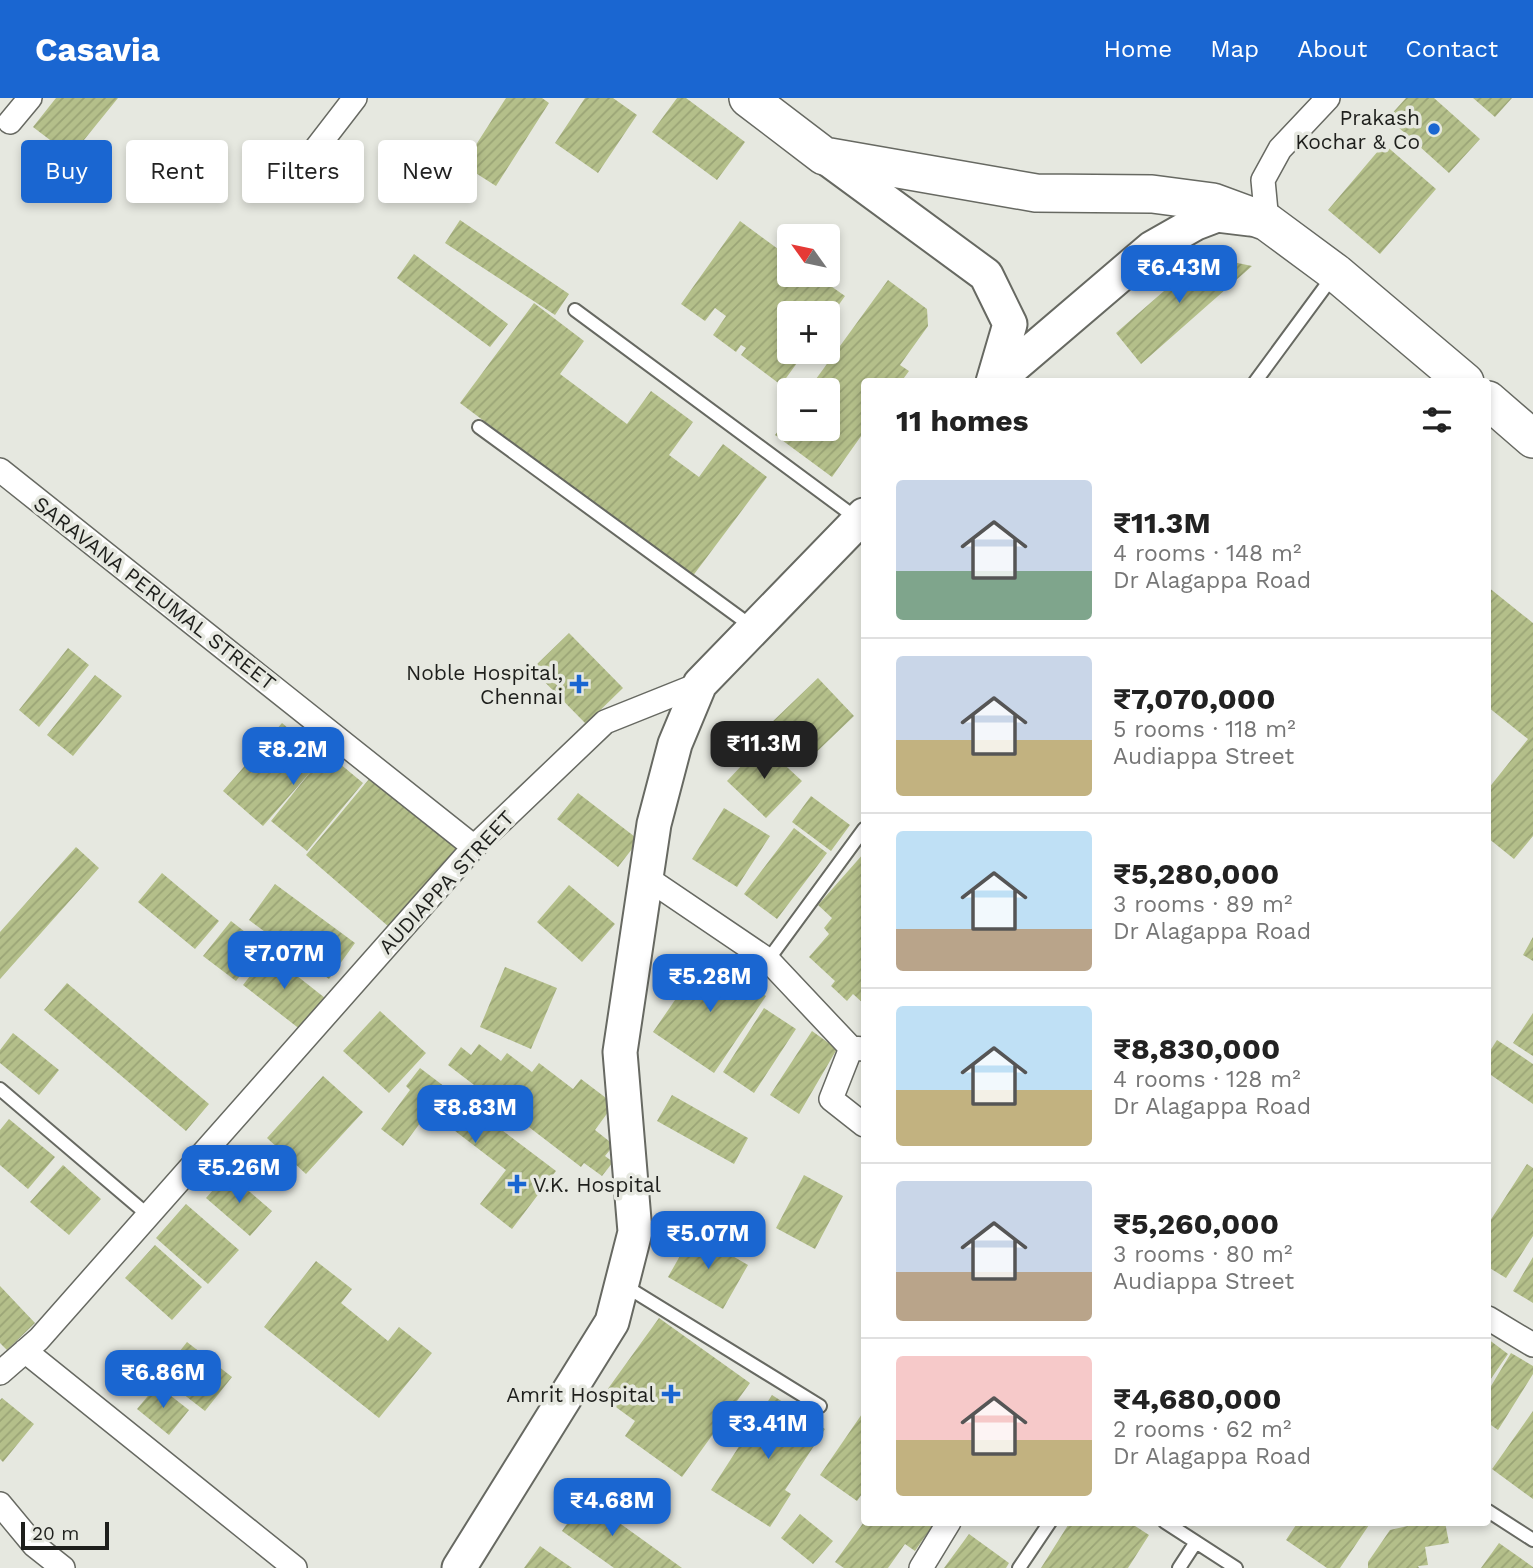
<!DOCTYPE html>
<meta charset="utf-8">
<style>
body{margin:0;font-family:"Work Sans",sans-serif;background:#f6f6f6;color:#222;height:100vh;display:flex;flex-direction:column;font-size:26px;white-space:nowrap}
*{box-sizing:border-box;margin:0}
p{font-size:23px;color:#767676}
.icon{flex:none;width:38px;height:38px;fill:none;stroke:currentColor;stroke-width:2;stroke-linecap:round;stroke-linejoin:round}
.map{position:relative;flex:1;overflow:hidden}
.sheet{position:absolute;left:861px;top:280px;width:630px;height:1148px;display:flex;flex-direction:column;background:#fff;border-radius:7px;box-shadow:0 4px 10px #0003}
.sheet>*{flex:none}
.guide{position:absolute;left:21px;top:42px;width:665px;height:63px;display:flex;gap:14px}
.needle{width:46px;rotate:303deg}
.fabs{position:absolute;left:777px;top:126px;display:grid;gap:14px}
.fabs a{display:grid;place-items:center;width:63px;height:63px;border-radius:7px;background:#fff;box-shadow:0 4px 10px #0003;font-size:35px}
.scale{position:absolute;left:21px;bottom:18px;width:88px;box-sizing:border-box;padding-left:7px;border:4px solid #1e1f1c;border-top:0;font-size:19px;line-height:24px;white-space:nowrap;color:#1e1f1c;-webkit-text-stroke:5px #e6e8e0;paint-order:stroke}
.price{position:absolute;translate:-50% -60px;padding:0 16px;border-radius:14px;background:#1a66d1;color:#fff;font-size:23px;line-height:46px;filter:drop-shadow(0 2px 4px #0008)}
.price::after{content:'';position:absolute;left:50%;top:42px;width:21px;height:16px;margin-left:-10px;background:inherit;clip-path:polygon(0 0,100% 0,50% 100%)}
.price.current{background:#222;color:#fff}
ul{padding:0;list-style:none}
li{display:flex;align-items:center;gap:21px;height:175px;padding:0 35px}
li+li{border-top:2px solid #e0e0e0}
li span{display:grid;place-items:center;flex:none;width:196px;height:140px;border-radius:7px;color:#555}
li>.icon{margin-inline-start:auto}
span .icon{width:84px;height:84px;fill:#fffc;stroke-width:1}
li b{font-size:30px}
h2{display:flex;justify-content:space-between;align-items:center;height:84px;padding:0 35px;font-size:30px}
.chip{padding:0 24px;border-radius:7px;background:#fff;box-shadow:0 4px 10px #0003;font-size:24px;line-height:63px}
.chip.current{background:#1a66d1;color:#fff}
header{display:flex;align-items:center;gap:42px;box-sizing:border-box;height:98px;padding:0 35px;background:#1a66d1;color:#fff}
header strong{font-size:33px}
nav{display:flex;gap:38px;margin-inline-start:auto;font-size:24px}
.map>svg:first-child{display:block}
</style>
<header>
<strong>Casavia</strong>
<nav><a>Home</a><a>Map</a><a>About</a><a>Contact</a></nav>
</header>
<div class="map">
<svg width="1533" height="1470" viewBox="0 0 1533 1470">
<defs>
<pattern id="building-hatch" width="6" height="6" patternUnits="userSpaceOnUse" patternTransform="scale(1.75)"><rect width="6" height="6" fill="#b4bf8a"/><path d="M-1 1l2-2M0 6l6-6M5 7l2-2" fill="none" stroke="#9aa476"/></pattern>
</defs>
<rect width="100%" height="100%" fill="#e6e8e0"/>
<path fill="url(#building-hatch)" d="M 56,0 L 118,0 L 71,58 L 33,29 Z
M 506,0 L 542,0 L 549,5 L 496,88 L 463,67 Z
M 585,0 L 613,0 L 637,17 L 598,75 L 555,45 Z
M 677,0 L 686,0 L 745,44 L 717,82 L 652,34 Z
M 1406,0 L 1434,0 L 1480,41 L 1449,75 L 1388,20 Z
M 1473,0 L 1512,0 L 1495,19 Z
M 1384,46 L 1436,91 L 1380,156 L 1328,112 Z
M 460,122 L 569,196 L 555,217 L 445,145 Z
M 740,123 L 789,159 L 789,177 L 815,177 L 845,198 L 828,222 L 828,215 L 789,215 L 789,254 L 805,254 L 781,287 L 741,257 L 746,250 L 741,247 L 736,254 L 713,237 L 726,218 L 715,210 L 705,223 L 681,206 Z
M 414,156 L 508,226 L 490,249 L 397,180 Z
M 1204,158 L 1252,168 L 1141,266 L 1116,235 Z
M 888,182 L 927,211 L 928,228 L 900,267 L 909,273 L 901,284 L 864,284 L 864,334 L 832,379 L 775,337 L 789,318 L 789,331 L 828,331 L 828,292 L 808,292 Z
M 534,205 L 584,243 L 560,276 L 627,326 L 651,293 L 693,324 L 669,357 L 699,379 L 723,346 L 767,379 L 692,479 L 460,305 Z
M 1488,489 L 1533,525 L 1533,738 L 1514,761 L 1488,740 L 1488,691 L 1528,641 L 1488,609 Z
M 569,535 L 623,590 L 586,626 L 532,571 Z
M 68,550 L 89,567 L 39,629 L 19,612 Z
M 95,577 L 122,598 L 73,658 L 47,637 Z
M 818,580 L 854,618 L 805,665 L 769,627 Z
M 282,625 L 323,660 L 327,655 L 363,685 L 307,753 L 271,723 L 312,672 L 263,728 L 223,693 Z
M 762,646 L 802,683 L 766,720 L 727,683 Z
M 374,675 L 467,748 L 396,835 L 306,757 Z
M 578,695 L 639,742 L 618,769 L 557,721 Z
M 811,698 L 850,727 L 831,753 L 792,724 Z
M 724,710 L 770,738 L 737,789 L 692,761 Z
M 794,730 L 827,755 L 777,821 L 744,796 Z
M 76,749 L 99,770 L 0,881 L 0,834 Z
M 864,755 L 864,906 L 853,896 L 847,903 L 831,888 L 835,883 L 809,859 L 829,836 L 824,830 L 832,820 L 818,807 Z
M 162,775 L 219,823 L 195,851 L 138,804 Z
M 275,786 L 355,845 L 329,881 L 249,822 Z
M 569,787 L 615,826 L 582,864 L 537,824 Z
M 231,823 L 263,848 L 236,883 L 203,858 Z
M 1533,839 L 1533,863 L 1523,857 Z
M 268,855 L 325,900 L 301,932 L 243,887 Z
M 706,857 L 766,898 L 714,975 L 653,934 Z
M 505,869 L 557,890 L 531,951 L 480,929 Z
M 67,885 L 209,1006 L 186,1033 L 44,912 Z
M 764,910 L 796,931 L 754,995 L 723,974 Z
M 380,913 L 426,955 L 389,995 L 343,953 Z
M 1533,915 L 1533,958 L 1513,945 Z
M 812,933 L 837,951 L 799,1016 L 770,997 Z
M 13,935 L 59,972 L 39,997 L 0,965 L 0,952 Z
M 1497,942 L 1533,966 L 1533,1006 L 1488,975 L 1488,956 Z
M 479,946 L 501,963 L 507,955 L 532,974 L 539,965 L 573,991 L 581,981 L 614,1006 L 595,1032 L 614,1047 L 605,1058 L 613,1064 L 602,1078 L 584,1065 L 581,1069 L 448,967 L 461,949 L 471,957 Z
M 420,970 L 556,1073 L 512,1131 L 480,1106 L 506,1072 L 429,1013 L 403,1048 L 381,1031 L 410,992 L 406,988 Z
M 323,978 L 363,1014 L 306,1076 L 267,1040 Z
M 672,997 L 748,1040 L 734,1066 L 657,1023 Z
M 9,1021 L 55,1059 L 28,1091 L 0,1067 L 0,1032 Z
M 1527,1066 L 1533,1070 L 1533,1138 L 1506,1180 L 1488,1169 L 1488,1126 Z
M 63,1067 L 101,1101 L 69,1137 L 30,1104 Z
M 228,1075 L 272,1113 L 250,1138 L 206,1100 Z
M 804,1077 L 843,1098 L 815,1151 L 776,1130 Z
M 186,1106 L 239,1152 L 208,1186 L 156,1140 Z
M 693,1135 L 748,1167 L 723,1211 L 668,1179 Z
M 155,1147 L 202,1189 L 172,1222 L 125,1180 Z
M 1533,1159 L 1533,1205 L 1513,1193 Z
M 316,1163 L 352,1191 L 341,1205 L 388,1243 L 399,1229 L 432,1255 L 379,1320 L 264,1229 Z
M 0,1188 L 35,1225 L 7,1252 L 0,1245 Z
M 659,1220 L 750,1285 L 682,1379 L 625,1338 L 635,1323 L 602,1299 Z
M 1488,1241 L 1508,1256 L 1488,1285 Z
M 187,1244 L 232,1279 L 205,1313 L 160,1278 Z
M 1511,1255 L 1533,1268 L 1533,1276 L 1498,1332 L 1488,1325 L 1488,1293 Z
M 157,1287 L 189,1312 L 169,1337 L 137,1311 Z
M 772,1297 L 825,1331 L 785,1392 L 791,1396 L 770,1429 L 711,1392 Z
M 2,1300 L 34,1326 L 3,1364 L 0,1361 L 0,1302 Z
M 864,1313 L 864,1393 L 857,1403 L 820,1377 Z
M 1533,1313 L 1533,1401 L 1492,1371 Z
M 588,1395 L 622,1419 L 618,1424 L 682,1470 L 614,1470 L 562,1433 Z
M 800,1416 L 833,1443 L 813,1466 L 781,1440 Z
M 864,1424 L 935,1424 L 915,1453 L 905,1446 L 888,1470 L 844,1470 L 835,1464 Z
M 1070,1424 L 1129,1424 L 1149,1437 L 1128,1470 L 1041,1470 Z
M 1298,1424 L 1371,1424 L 1340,1470 L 1327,1470 L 1286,1442 Z
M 1425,1424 L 1445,1424 L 1449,1445 L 1425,1449 L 1428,1467 L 1418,1468 L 1419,1470 L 1368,1470 L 1368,1464 L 1390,1432 Z
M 969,1436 L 1009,1465 L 1006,1470 L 944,1470 Z
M 1499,1445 L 1533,1469 L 1533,1470 L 1481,1470 Z
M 540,1448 L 572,1470 L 524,1470 Z"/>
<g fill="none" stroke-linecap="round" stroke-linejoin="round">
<g stroke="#676962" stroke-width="16">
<path id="lane" d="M 575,212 L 859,422
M 1255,284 L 1333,178
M 479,329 L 754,530
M 768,862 L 864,731
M 0,991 L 148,1117
M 622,1186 L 820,1308
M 1488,1413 L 1533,1442
M 1165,1424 L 1236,1470
M 1019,1470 L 1050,1424
M 1179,1470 L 1196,1444"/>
</g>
<g stroke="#676962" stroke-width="26">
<path id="street" d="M 10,24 L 30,0
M 298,74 L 355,0
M 1267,124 L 1263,82 L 1280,51 L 1328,0
M 0,372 L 474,749
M 647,780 L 768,862 L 851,950 L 864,951
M 851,950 L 831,1001 L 864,1027
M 1488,1220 L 1533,1247
M 25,1253 L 295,1470
M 0,1275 L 39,1241 L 474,749 L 605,624 L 700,586
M 0,1406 L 34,1447 L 63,1470
M 921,1470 L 949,1424"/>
</g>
<g stroke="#676962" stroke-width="37">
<path id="secondary" d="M 824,58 L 986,177 L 1010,226 L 993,284
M 995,284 L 1152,150 L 1196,125 L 1217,117 L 1250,121
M 459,1470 L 612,1224 L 635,1134 L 620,954 L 654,726 L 675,646 L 700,586 L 864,417"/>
</g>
<g stroke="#676962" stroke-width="40">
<path id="primary" d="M 748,0 L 824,58 L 1036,95 L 1152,96 L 1213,104 L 1267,124 L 1336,175 L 1465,284
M 1488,302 L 1533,341"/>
</g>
<use href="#lane" stroke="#fff" stroke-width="12"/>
<use href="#street" stroke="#fff" stroke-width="23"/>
<use href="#secondary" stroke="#fff" stroke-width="33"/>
<use href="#primary" stroke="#fff" stroke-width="37"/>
</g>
<g fill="#1a66d1" stroke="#e6e8e0" stroke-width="2.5">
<circle cx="1434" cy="31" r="7"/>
<path d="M575.5 575.5h7v7h7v7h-7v7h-7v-7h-7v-7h7z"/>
<path d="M513.5 1075.5h7v7h7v7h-7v7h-7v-7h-7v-7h7z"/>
<path d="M667.5 1285.5h7v7h7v7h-7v7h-7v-7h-7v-7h7z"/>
</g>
<g text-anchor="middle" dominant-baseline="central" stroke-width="7" stroke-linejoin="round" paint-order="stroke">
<g font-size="21" fill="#1e1f1c" stroke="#e6e8e0" text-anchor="end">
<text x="1420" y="19">Prakash<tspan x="1420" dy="24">Kochar &amp; Co</tspan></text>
<text x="563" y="574">Noble Hospital,<tspan x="563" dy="24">Chennai</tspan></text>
<text x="533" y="1086" text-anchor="start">V.K. Hospital</text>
<text x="655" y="1296">Amrit Hospital</text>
</g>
<g font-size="21" fill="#1e1f1c" stroke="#e6e8e0">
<text transform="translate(155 495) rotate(38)">SARAVANA PERUMAL STREET</text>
<text transform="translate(446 784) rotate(-47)">AUDIAPPA STREET</text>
</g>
</g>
</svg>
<div class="fabs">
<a><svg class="needle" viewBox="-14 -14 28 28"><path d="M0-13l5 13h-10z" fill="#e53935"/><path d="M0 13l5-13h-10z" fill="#767676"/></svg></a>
<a>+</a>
<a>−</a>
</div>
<div class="scale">20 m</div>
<b class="price" style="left:1179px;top:207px">₹6.43M</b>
<b class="price current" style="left:764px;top:683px">₹11.3M</b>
<b class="price" style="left:293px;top:689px">₹8.2M</b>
<b class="price" style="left:284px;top:893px">₹7.07M</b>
<b class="price" style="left:710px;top:916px">₹5.28M</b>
<b class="price" style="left:475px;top:1047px">₹8.83M</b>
<b class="price" style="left:239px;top:1107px">₹5.26M</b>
<b class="price" style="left:708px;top:1173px">₹5.07M</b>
<b class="price" style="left:163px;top:1312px">₹6.86M</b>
<b class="price" style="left:768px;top:1363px">₹3.41M</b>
<b class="price" style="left:612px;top:1440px">₹4.68M</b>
<div class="guide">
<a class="chip current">Buy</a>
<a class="chip">Rent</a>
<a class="chip">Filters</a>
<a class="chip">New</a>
</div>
<section class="sheet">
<h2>11 homes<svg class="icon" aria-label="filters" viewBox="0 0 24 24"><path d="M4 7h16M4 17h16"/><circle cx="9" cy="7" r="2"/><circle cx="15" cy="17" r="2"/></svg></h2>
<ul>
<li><span style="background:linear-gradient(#c9d6e8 65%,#7fa58c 0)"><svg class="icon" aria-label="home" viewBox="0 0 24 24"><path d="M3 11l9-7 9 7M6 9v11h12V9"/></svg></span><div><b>₹11.3M</b><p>4 rooms · 148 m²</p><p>Dr Alagappa Road</p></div></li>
<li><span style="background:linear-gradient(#c9d6e8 60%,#c2b280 0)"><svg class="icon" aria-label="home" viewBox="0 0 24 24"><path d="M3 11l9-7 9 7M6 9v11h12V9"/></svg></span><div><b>₹7,070,000</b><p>5 rooms · 118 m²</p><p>Audiappa Street</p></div></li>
<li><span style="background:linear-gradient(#bfe0f5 70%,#b9a48a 0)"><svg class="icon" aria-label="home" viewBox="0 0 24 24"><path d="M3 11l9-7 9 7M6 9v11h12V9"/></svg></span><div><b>₹5,280,000</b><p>3 rooms · 89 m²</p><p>Dr Alagappa Road</p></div></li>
<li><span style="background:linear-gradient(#bfe0f5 60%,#c2b280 0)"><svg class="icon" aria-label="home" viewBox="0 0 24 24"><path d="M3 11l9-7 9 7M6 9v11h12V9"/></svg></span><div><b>₹8,830,000</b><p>4 rooms · 128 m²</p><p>Dr Alagappa Road</p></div></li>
<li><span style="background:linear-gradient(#c9d6e8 65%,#b9a48a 0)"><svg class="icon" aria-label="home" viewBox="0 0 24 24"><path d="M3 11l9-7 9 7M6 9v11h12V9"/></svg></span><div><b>₹5,260,000</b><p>3 rooms · 80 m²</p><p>Audiappa Street</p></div></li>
<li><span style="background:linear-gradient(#f6c9c9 60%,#c2b280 0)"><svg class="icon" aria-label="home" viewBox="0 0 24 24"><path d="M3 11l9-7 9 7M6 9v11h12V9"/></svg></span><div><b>₹4,680,000</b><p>2 rooms · 62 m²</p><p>Dr Alagappa Road</p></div></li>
</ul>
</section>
</div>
